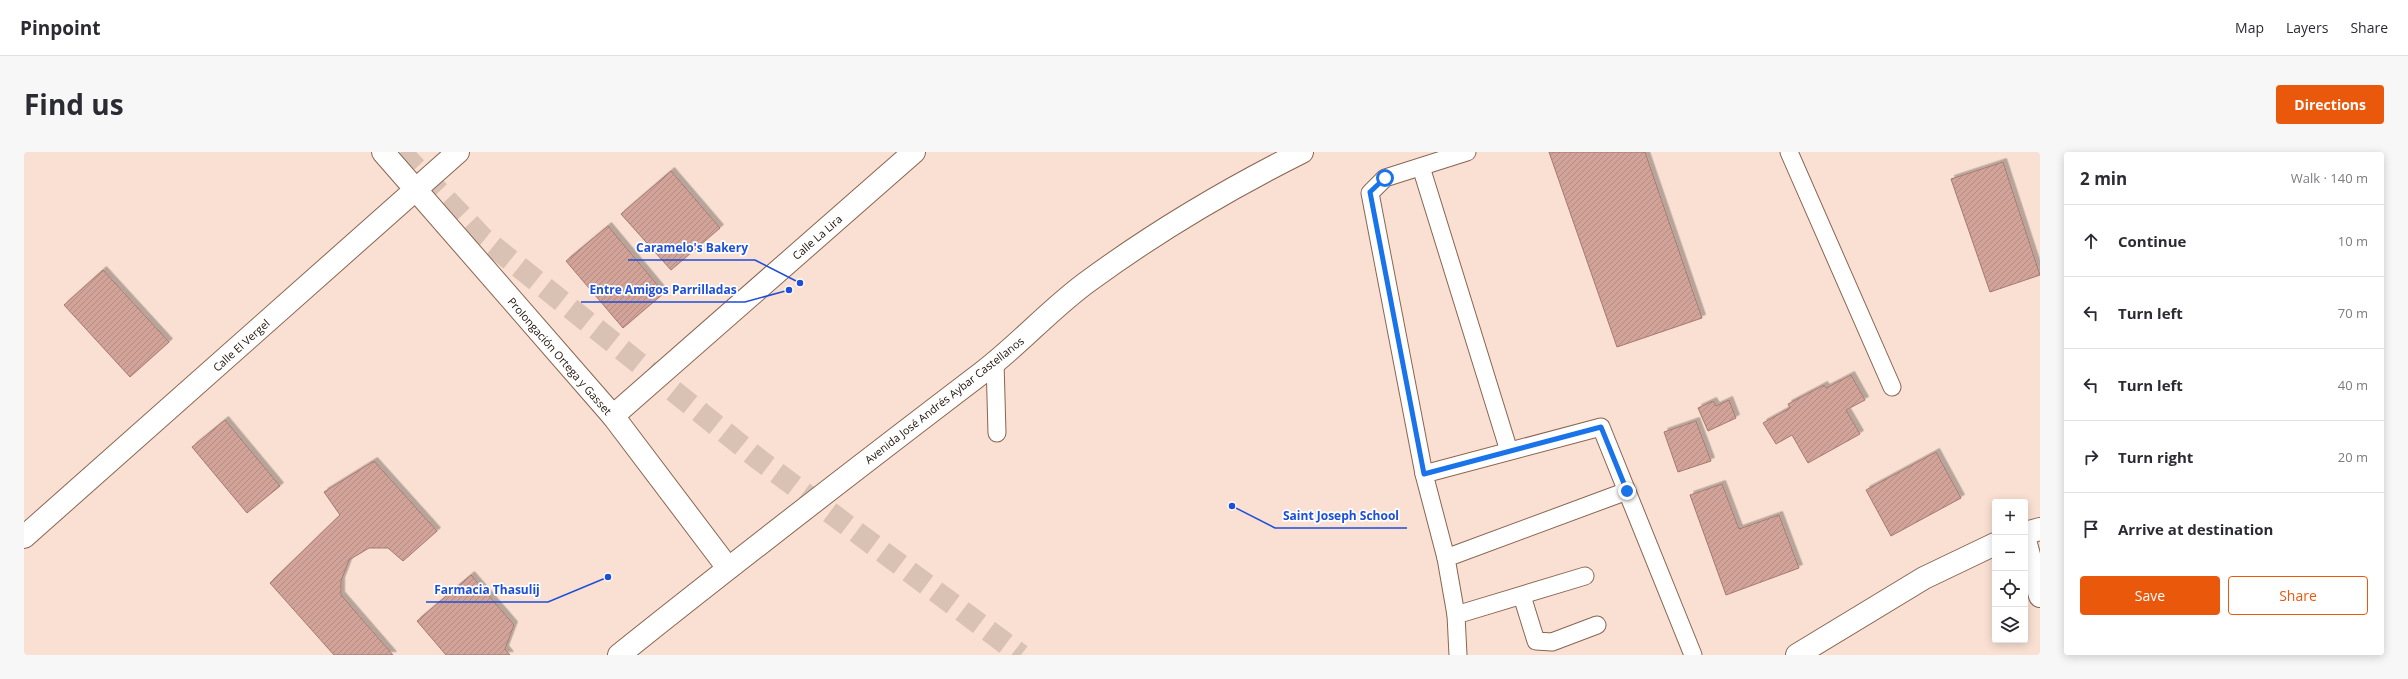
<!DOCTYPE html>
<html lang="en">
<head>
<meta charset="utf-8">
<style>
	body { margin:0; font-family:"Open Sans",sans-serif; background:#f7f7f7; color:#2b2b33 }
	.controls { position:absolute; right:12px; bottom:12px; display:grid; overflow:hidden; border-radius:4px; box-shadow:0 2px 10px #0003 }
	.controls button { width:36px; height:36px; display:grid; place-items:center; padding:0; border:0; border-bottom:1px solid #e1e1e2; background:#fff; color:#2b2b33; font:20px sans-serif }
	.stop { position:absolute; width:12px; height:12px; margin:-9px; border:3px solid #1a73e8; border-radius:50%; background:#fff }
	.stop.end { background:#1a73e8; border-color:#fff; box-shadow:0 1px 4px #0008 }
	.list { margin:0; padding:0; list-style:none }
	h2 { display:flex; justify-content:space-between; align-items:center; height:52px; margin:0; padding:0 16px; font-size:17px }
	h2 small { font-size:13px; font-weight:400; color:#7c7c81 }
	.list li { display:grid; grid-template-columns:26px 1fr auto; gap:12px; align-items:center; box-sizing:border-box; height:72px; padding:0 16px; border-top:1px solid #e1e1e2 }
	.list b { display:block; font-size:15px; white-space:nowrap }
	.list em { font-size:13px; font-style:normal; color:#7c7c81 }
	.actions { display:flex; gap:8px; padding:12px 16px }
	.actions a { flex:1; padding:9px 0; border:1px solid #ea580c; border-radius:4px; text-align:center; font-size:14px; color:#ea580c }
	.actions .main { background:#ea580c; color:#fff }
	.icon { flex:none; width:22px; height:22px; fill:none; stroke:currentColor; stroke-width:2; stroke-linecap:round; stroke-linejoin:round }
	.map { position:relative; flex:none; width:2016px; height:503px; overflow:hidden; border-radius:4px }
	header { display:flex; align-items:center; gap:24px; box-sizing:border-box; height:56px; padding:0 20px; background:#fff; border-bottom:1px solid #e1e1e2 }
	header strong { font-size:19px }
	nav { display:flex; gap:22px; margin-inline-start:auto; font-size:14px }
	.intro { display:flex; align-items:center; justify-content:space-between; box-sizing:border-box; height:96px; padding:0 24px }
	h1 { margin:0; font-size:28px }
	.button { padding:10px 18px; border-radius:4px; background:#ea580c; color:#fff; font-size:14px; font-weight:700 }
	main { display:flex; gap:24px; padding:0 24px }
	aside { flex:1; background:#fff; border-radius:4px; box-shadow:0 2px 10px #0003 }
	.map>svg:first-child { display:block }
</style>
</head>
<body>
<header>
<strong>Pinpoint</strong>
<nav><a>Map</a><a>Layers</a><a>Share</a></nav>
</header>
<div class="intro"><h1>Find us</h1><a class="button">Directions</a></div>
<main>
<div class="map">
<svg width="2016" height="503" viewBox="0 0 2016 503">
	<defs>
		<pattern id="building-hatch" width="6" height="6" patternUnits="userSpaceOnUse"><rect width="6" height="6" fill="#d1a399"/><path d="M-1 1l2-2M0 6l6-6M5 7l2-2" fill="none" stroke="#b38b82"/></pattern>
		<filter id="shadow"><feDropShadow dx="3.5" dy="-3.5" stdDeviation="0" flood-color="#0004"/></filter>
	</defs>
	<rect width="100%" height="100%" fill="#f9e0d2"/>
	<!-- building -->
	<g fill="url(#building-hatch)" stroke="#a57970" filter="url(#shadow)">
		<polygon points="1525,0 1621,0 1678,166 1593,195"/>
		<polygon points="1979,10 2016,123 1966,140 1927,27"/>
		<polygon points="647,19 696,76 647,118 597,62"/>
		<polygon points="584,74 640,141 599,176 542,109"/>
		<polygon points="79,118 145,190 106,225 40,153"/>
		<polygon points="1827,223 1841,248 1822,258 1836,282 1784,311 1768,283 1752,292 1739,271 1766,256 1764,252 1800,233 1802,236"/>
		<polygon points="1705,248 1712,266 1684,279 1674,256 1689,249 1692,254"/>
		<polygon points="201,268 256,334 223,361 168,295"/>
		<polygon points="1672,269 1687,309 1654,320 1640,280"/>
		<polygon points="1912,300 1937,346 1867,384 1842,338"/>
		<polygon points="350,309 413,379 379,409 364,396 345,396 325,408 317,429 317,443 369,503 310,503 246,431 316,363 300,340"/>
		<polygon points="1698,332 1715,377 1755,363 1775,416 1702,443 1666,343"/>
		<polygon points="447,423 490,473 481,497 486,503 422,503 393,469"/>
	</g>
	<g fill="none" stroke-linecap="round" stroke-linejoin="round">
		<!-- secondary-tunnel -->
		<polyline stroke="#d9c1b4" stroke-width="22" stroke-dasharray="22 11" stroke-linecap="butt" points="377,0 459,86 733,306 997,503"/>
		<defs>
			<g id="lane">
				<polyline points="1765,0 1868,235"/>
				<polyline points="1397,15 1485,299"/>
				<polyline points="971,210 973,281"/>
				<polyline points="1400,322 1346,41 1361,26 1443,0"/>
				<polyline points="1422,406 1400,322 1577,275 1669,503"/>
				<polyline points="1498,444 1512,489 1528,490 1573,473"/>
				<polyline points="1432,463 1422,406 1603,339"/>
				<polyline points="1434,503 1432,463 1561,424"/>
			</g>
			<g id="street">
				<polyline points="359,0 589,264 704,416"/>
				<polyline points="589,264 890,0"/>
				<polyline points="0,385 434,0"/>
				<polyline points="2001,388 2016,444"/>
				<path d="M595 503C715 407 837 313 959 220 997 191 1028 155 1066 128 1133 79 1204 37 1278 0"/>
			</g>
			<g id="secondary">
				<polyline points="2001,381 2016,377"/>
				<polyline points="1773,503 1900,426 1971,392"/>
			</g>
		</defs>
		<!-- lane casing -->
		<use href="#lane" stroke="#896550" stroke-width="19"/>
		<!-- street casing -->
		<use href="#street" stroke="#896550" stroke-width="24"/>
		<!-- secondary casing -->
		<use href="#secondary" stroke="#896550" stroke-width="24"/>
		<!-- lane -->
		<use href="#lane" stroke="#fff" stroke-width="17"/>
		<!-- street -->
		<use href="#street" stroke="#fff" stroke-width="22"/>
		<!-- secondary -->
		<use href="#secondary" stroke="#fff" stroke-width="22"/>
	</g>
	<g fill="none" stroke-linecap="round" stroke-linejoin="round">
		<!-- route -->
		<polyline stroke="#1a73e8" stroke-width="5" points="1361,26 1346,40 1400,322 1577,275 1603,339"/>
	</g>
	<g text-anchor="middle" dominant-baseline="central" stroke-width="3.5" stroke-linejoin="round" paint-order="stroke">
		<!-- street labels -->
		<g font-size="11" fill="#21130a" stroke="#fff">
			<text transform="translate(793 85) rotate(-41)">Calle La Lira</text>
			<text transform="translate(217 193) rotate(-42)">Calle El Vergel</text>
			<text transform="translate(536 204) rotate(49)">Prolongación Ortega y Gasset</text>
			<text transform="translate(920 248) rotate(-38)">Avenida José Andrés Aybar Castellanos</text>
		</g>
	</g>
	<!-- callouts -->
	<path fill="none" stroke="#1d4ed8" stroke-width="1.5" d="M776 131L731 108H604M765 138L721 150H557M1208 354L1251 376H1383M584 425L524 450H402"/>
	<g fill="#1d4ed8" stroke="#fff" stroke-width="1.5">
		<circle cx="776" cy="131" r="4"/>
		<circle cx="765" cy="138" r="4"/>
		<circle cx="1208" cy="354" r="4"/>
		<circle cx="584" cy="425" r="4"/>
	</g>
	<g font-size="12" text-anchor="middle" font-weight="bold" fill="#1d4ed8" stroke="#fff" stroke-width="3.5" stroke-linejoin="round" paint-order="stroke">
		<text x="668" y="100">Caramelo's Bakery</text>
		<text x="639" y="142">Entre Amigos Parrilladas</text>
		<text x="1317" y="368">Saint Joseph School</text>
		<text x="463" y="442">Farmacia Thasulij</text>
	</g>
</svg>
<div class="controls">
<button>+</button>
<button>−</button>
<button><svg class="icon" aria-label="locate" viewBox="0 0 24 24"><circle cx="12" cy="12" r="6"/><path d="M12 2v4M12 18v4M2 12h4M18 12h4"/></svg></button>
<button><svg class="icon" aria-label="layers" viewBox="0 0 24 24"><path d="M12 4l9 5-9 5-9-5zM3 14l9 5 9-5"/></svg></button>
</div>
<div class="stop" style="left:1361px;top:26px"></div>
<div class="stop end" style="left:1603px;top:339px"></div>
</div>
<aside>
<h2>2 min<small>Walk · 140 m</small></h2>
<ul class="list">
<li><svg class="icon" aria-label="ahead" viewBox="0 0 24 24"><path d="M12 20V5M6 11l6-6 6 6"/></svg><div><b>Continue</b></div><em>10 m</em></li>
<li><svg class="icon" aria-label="left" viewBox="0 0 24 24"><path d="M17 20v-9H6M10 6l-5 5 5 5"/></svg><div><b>Turn left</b></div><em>70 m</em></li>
<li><svg class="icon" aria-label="left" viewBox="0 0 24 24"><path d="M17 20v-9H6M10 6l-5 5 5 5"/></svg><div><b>Turn left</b></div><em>40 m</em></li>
<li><svg class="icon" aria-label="right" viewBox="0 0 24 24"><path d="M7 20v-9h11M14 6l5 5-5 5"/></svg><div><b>Turn right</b></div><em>20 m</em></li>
<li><svg class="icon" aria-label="arrive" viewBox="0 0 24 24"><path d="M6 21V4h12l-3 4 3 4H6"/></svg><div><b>Arrive at destination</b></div></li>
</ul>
<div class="actions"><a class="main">Save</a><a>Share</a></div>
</aside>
</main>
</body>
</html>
